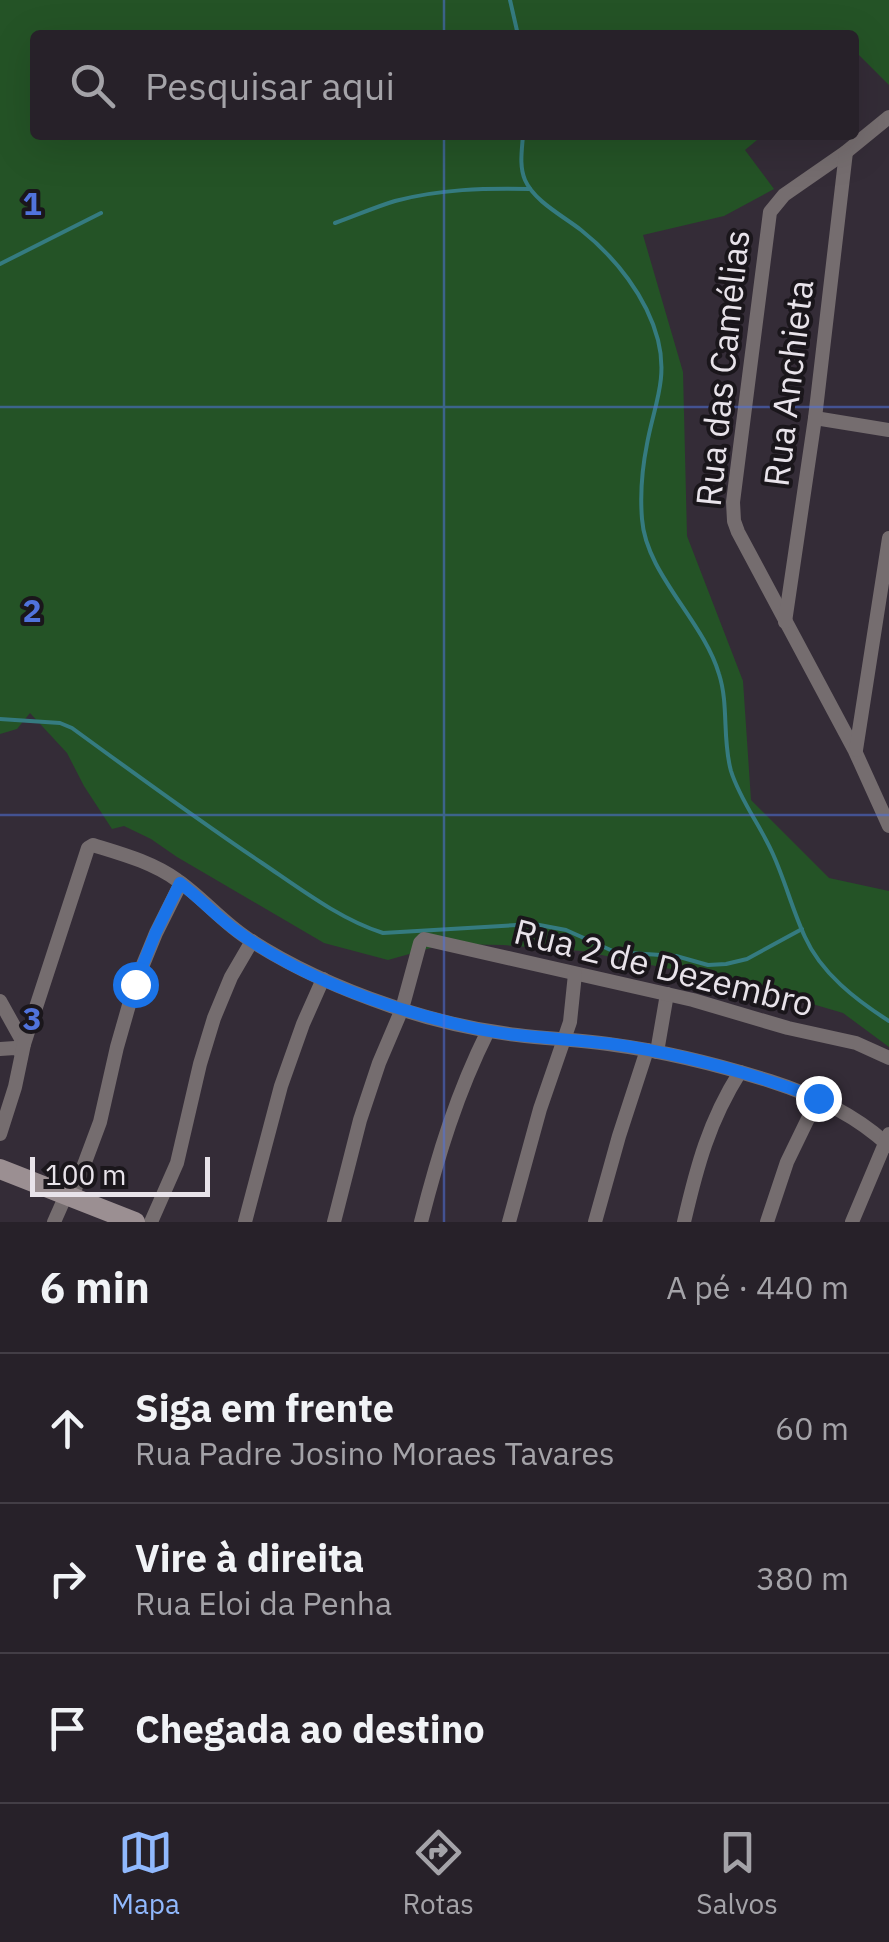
<!DOCTYPE html>
<html lang="pt">
<head>
<meta charset="utf-8">
<style>
	body { margin:0; font-family:"IBM Plex Sans",sans-serif; background:#2f2931; color:#f1f3f6 }
	.scale { position:absolute; left:30px; bottom:25px; width:180px; box-sizing:border-box; padding-left:10px; border:5px solid #e8e3ea; border-top:0; font-size:28px; line-height:35px; white-space:nowrap; color:#e8e3ea; -webkit-text-stroke:8px #1a161b; paint-order:stroke }
	.stop { position:absolute; width:30px; height:30px; margin:-22px; border:8px solid #1a73e8; border-radius:50%; background:#fff }
	.stop.end { background:#1a73e8; border-color:#fff; box-shadow:0 2px 10px #0008 }
	.list { margin:0; padding:0; list-style:none }
	h2 { display:flex; justify-content:space-between; align-items:center; height:130px; margin:0; padding:0 40px; font-size:42px }
	h2 small { font-size:32px; font-weight:400; color:#a4a3a8 }
	.list li { display:grid; grid-template-columns:65px 1fr auto; gap:30px; align-items:center; box-sizing:border-box; height:150px; padding:0 40px; border-top:2px solid #433e46 }
	.list b { display:block; font-size:38px; white-space:nowrap }
	.list p { margin:0; font-size:32px; white-space:nowrap; color:#a4a3a8 }
	.list em { font-size:32px; font-style:normal; color:#a4a3a8 }
	.icon { flex:none; width:55px; height:55px; fill:none; stroke:currentColor; stroke-width:2; stroke-linecap:round; stroke-linejoin:round }
	.map { position:relative; flex:none; width:889px; height:1222px; overflow:hidden }
	.search { position:absolute; background:#272129; box-shadow:0 10px 40px #0002; left:30px; right:30px; top:30px; height:110px; display:flex; align-items:center; gap:25px; box-sizing:border-box; padding:0 35px; border-radius:10px; color:#a4a3a8; font-size:38px }
	.sheet { height:580px; background:#272129 }
	nav { display:flex; justify-content:space-around; align-items:center; box-sizing:border-box; height:140px; border-top:2px solid #433e46; background:#272129; font-size:28px; color:#a4a3a8 }
	nav a { display:grid; justify-items:center; gap:5px }
	nav .on { color:#90b8fd }
	.map>svg:first-child { display:block }
</style>
</head>
<body>
<div class="map">
<svg width="889" height="1222" viewBox="0 0 889 1222">
	<rect width="100%" height="100%" fill="#342c37"/>
	<!-- green -->
	<polygon fill="#245326" points="0,0 889,0 889,85 859,55 854,59 854,35 35,35 35,135 763,135 745,150 774,189 724,216 643,235 683,372 687,536 743,681 751,800 829,878 889,891 889,1047 843,1013 744,984 582,951 503,945 445,944 388,960 324,943 177,857 151,839 124,826 112,829 84,786 67,753 30,713 17,729 0,734"/>
	<g fill="none" stroke-linecap="round" stroke-linejoin="round">
		<!-- stream -->
		<g stroke="#357b80" stroke-width="4">
			<polyline points="510,0 518,35"/>
			<path d="M523 135C522 150 519 166 525 180 534 201 563 216 581 230 615 257 647 297 658 340 668 379 654 406 647 444 642 469 640 494 642 519 646 574 703 620 719 674 729 705 722 739 731 771 740 800 760 825 772 852 785 880 792 909 805 937 821 973 856 1000 889 1021"/>
			<path d="M335 223C355 216 375 207 395 201 440 189 485 188 530 189"/>
			<polyline points="0,264 101,213"/>
			<path d="M0 719 60 723 72 728C135 774 198 820 262 863 299 888 341 920 383 933L534 924 566 930 615 952 676 956 708 965 726 964 747 959 802 929"/>
		</g>
		<!-- street -->
		<g stroke="#756d6f" stroke-width="14">
			<polyline points="889,117 846,152 784,195 770,212 733,502 734,521 738,532 855,751 889,826"/>
			<polyline points="815,418 889,430"/>
			<polyline points="785,622 815,418 846,152"/>
			<polyline points="856,750 889,538"/>
			<polyline points="0,1001 24,1044"/>
			<polyline points="0,1049 15,1048 22,1052"/>
			<polyline points="657,1052 667,994"/>
			<path d="M0 1134 15 1087 24 1044 88 848 93 845C122 854 152 862 177 880 202 897 221 921 247 938 291 967 341 989 391 1006 432 1020 474 1030 517 1035 549 1039 582 1040 615 1045 668 1052 719 1065 770 1081 814 1095 855 1114 889 1146"/>
			<polyline points="72,1197 100,1122 117,1047 135,984 156,933 181,883"/>
			<polyline points="54,1222 66,1195"/>
			<polyline points="151,1222 177,1163 200,1064 214,1018 231,977 252,941"/>
			<polyline points="245,1222 281,1086 303,1024 323,979"/>
			<polyline points="334,1222 360,1120 379,1063 402,1009 420,943 424,939 693,1000 788,1028 856,1043 889,1058"/>
			<path d="M421 1222C438 1155 457 1093 488 1031"/>
			<polyline points="509,1222 540,1109 570,1022 575,974"/>
			<polyline points="595,1222 619,1136 647,1050"/>
			<path d="M684 1222C697 1166 709 1121 740 1072"/>
			<polyline points="767,1222 787,1162 818,1098"/>
			<polyline points="852,1222 889,1134"/>
		</g>
		<!-- secondary -->
		<polyline stroke="#9b8f92" stroke-width="20" points="0,1169 135,1222"/>
	</g>
	<g fill="none" stroke-linecap="round" stroke-linejoin="round">
		<!-- route -->
		<path stroke="#1a73e8" stroke-width="12" d="M135 984 156 932 180 883C200 898 218 918 238 932 305 980 389 1009 469 1027 516 1038 564 1038 612 1044 683 1054 751 1073 818 1098"/>
	</g>
	<!-- grid -->
	<path fill="none" stroke="#5073dc" stroke-width="2.5" stroke-opacity="0.55" d="M444 0V35M444 135V1222M0 407H889M0 815H889"/>
	<g text-anchor="middle" dominant-baseline="central" stroke-width="8" stroke-linejoin="round" paint-order="stroke">
		<!-- street labels -->
		<g font-size="35" fill="#e8e3ea" stroke="#1a161b">
			<text transform="translate(722 368) rotate(-84)">Rua das Camélias</text>
			<text transform="translate(788 383) rotate(-83)">Rua Anchieta</text>
			<text transform="translate(664 967) rotate(14)">Rua 2 de Dezembro</text>
		</g>
	</g>
	<g font-size="32" text-anchor="middle" font-weight="bold" fill="#5073dc" stroke="#1a161b" stroke-width="8" stroke-linejoin="round" paint-order="stroke">
		<text x="32" y="215">1</text>
		<text x="32" y="622">2</text>
		<text x="32" y="1030">3</text>
	</g>
</svg>
<div class="scale">100 m</div>
<div class="stop" style="left:135px;top:984px"></div>
<div class="stop end" style="left:818px;top:1098px"></div>
<div class="search"><svg class="icon" aria-label="search" viewBox="0 0 24 24"><circle cx="10" cy="10" r="6"/><path d="M15 15l6 6"/></svg>Pesquisar aqui</div>
</div>
<section class="sheet">
<h2>6 min<small>A pé · 440 m</small></h2>
<ul class="list">
<li><svg class="icon" aria-label="ahead" viewBox="0 0 24 24"><path d="M12 20V5M6 11l6-6 6 6"/></svg><div><b>Siga em frente</b><p>Rua Padre Josino Moraes Tavares</p></div><em>60 m</em></li>
<li><svg class="icon" aria-label="right" viewBox="0 0 24 24"><path d="M7 20v-9h11M14 6l5 5-5 5"/></svg><div><b>Vire à direita</b><p>Rua Eloi da Penha</p></div><em>380 m</em></li>
<li><svg class="icon" aria-label="arrive" viewBox="0 0 24 24"><path d="M6 21V4h12l-3 4 3 4H6"/></svg><div><b>Chegada ao destino</b></div></li>
</ul>
</section>
<nav>
<a class="on"><svg class="icon" aria-label="map" viewBox="0 0 24 24"><path d="M3 6l6-2 6 2 6-2v14l-6 2-6-2-6 2zM9 4v14M15 6v14"/></svg>Mapa</a>
<a><svg class="icon" aria-label="directions" viewBox="0 0 24 24"><path d="M12 3l9 9-9 9-9-9zM9 14v-3h6M13 9l2 2-2 2"/></svg>Rotas</a>
<a><svg class="icon" aria-label="saved" viewBox="0 0 24 24"><path d="M7 4h10v16l-5-4-5 4z"/></svg>Salvos</a>
</nav>
</body>
</html>
